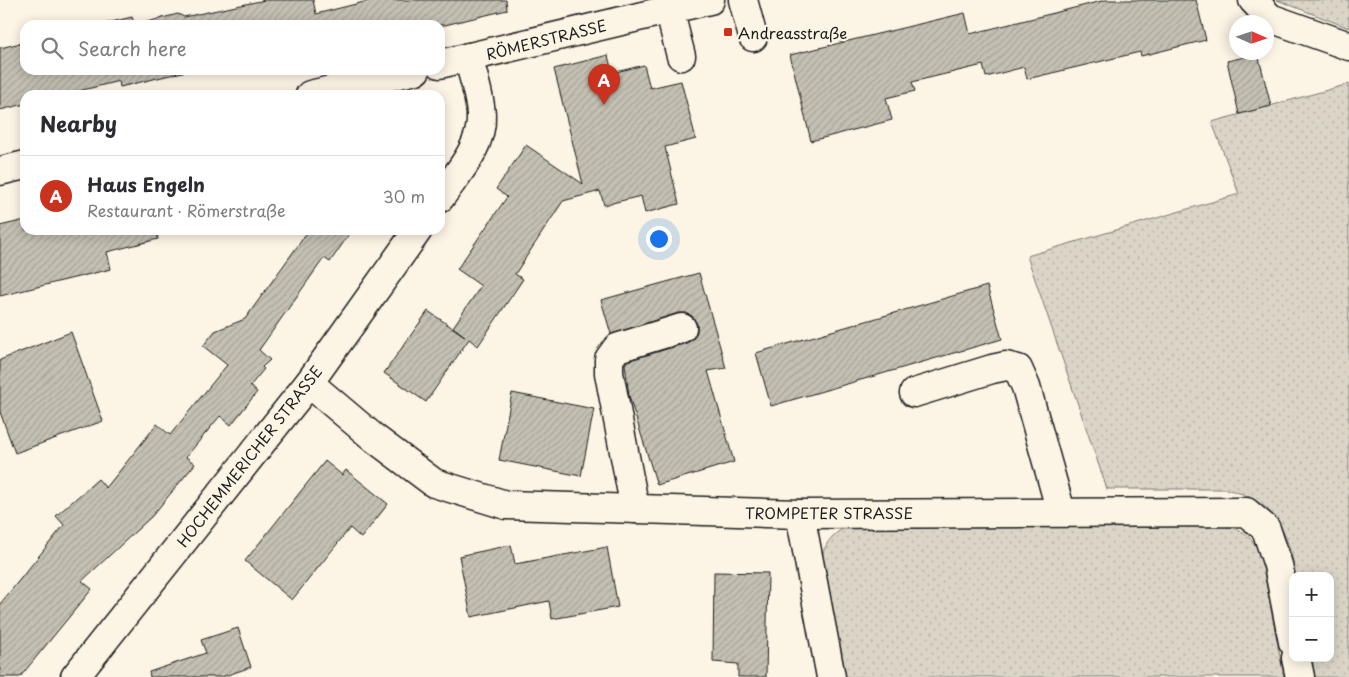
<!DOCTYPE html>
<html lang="en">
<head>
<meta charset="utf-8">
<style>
	body { margin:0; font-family:"Playpen Sans",sans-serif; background:#f7f7f7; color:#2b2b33 }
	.controls { position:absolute; right:15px; bottom:15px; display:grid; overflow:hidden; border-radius:10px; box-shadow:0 2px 12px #0003 }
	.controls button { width:45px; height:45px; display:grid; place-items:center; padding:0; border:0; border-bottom:1px solid #e1e1e2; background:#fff; color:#2b2b33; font:25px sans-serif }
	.compass { position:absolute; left:1229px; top:15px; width:45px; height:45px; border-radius:50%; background:#fff; box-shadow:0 2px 12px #0003; rotate:93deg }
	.you { position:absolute; left:658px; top:238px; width:18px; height:18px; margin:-12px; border:4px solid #fff; border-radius:50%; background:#1a73e8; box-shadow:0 0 0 8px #1a73e833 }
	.badge { display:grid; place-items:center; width:32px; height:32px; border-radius:50%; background:#c8321e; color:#fff; font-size:16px; font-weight:700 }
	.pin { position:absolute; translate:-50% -41px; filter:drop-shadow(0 1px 2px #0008) }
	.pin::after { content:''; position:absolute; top:26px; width:18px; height:15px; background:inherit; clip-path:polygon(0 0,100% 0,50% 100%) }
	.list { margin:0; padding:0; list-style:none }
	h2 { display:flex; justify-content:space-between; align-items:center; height:65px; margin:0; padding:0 20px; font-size:21px }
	h2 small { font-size:16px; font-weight:400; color:#7c7c81 }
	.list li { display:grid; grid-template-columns:32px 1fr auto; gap:15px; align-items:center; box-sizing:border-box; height:80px; padding:0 20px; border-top:1px solid #e1e1e2 }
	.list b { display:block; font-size:19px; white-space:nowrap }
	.list p { margin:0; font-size:16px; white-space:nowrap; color:#7c7c81 }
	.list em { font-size:16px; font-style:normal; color:#7c7c81 }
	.icon { flex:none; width:28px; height:28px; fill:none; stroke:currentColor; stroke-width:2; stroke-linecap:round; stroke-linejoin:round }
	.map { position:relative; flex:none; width:1349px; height:677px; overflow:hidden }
	.search { position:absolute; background:#fff; box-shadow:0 2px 12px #0003; left:20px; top:20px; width:425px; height:55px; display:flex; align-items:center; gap:12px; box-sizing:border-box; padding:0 18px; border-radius:15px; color:#7c7c81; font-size:19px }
	.panel { position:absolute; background:#fff; box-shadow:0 2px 12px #0003; left:20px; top:90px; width:425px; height:145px; border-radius:15px }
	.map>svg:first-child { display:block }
</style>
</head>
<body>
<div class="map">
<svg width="1349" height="677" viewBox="0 0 1349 677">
	<defs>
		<pattern id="grass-dots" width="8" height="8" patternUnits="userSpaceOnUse" patternTransform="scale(1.25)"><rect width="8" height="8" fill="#dbd5c8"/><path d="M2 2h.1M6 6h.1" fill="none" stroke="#bbb6ab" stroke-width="1.8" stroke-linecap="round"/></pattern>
		<pattern id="building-hatch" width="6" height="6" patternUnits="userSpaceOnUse" patternTransform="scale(1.25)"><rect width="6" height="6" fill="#c4c0b3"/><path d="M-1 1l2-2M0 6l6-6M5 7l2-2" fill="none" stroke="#a8a499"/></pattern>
	</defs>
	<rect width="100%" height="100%" fill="#fcf5e5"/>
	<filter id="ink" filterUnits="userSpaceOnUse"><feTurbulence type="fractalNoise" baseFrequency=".02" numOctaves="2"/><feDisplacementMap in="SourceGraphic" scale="10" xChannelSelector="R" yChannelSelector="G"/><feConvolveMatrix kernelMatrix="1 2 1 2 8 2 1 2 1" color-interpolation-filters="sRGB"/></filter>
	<g filter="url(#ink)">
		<!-- grass -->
		<g fill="url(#grass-dots)" stroke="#7c7872">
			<polygon points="1277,0 1349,0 1349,28"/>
			<path d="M1349 84V677H1315L1312 658H1330V576H1296C1287 529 1275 500 1225 489H1107L1027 256 1239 194 1212 122Z"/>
			<path d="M851 524 1219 525C1242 529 1247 532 1260 552L1284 677H844L821 563C824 542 832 534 851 524Z"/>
		</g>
		<!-- building -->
		<g fill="url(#building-hatch)" stroke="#1c1c1c">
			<polygon points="265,0 313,0 316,14 372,0 506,0 507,10 445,25 99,25 132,17 135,25 178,14 184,17"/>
			<polygon points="1106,0 1196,0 1206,40 1141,56 1140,52 1027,79 1024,67 986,77 983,65 912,82 915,91 886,98 892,120 811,141 790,55 965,13 970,34"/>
			<polygon points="25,42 25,70 191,70 120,87 119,81 63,95 25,95 25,104 0,110 0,48"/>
			<polygon points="1258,54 1271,106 1239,114 1227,61"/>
			<polygon points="608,55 612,73 644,65 650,88 681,81 696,139 665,147 679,204 645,213 641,196 604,205 600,191 563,201 515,274 523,279 478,346 469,339 426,402 384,373 428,311 466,337 453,327 481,286 457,269 507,197 496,189 526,145 583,184 554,69"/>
			<polygon points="25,220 25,230 157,230 158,239 107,252 111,269 0,296 0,226"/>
			<polygon points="309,230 352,230 330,262 324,258 259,350 270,360 262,367 264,369 250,386 257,392 231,425 220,416 186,457 195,464 152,516 82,581 92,589 20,677 0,677 0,604 64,525 56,516 98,479 106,488 157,424 170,435 227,365 203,346 215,331 245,319"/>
			<polygon points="699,273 726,368 708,371 734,462 657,485 629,396 625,364 627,361 687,343 693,339 697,332 697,324 692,316 686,313 678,313 611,334 601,300"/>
			<polygon points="987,286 1002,339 771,406 756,353"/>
			<polygon points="71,332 103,421 15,453 0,412 0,360"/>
			<polygon points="512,393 594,409 581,476 499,460"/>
			<polygon points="325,461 342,475 346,470 388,504 361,538 350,528 292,600 245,561"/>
			<polygon points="511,545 515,564 607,547 618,607 552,619 549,601 471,617 459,556"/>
			<polygon points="714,572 768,573 766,677 738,677 738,664 713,662"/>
			<polygon points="238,628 251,667 222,677 150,677 149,672 206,653 201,640"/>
		</g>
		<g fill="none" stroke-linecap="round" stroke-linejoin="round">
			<defs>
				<g id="minor">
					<polyline points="743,0 753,37"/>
					<polyline points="1253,0 1270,18 1349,46"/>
					<polyline points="669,9 681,56"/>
					<polyline points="440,64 710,0"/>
					<polyline points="310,95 416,70"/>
					<polyline points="0,171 25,165"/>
					<path d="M440 198C457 174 483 146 481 115 480 96 473 76 468 57"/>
					<polyline points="309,383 374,438 434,483 506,505 800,514 1246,512 1266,529 1278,565 1293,642"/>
					<polyline points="914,393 992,369 1006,366 1018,369 1026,387 1061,512"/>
					<polyline points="635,509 609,373 609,359 617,348 682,328"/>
					<polyline points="800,514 831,677"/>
					<polyline points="1296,658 1300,677"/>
					<polyline points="75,677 309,383 418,230"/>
				</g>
			</defs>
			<!-- minor casing -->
			<use href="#minor" stroke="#1c1c1c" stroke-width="31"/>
			<!-- minor -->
			<use href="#minor" stroke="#fcf5e5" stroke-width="28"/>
		</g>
	</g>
	<!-- markers -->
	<rect fill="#c8321e" stroke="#fcf5e5" stroke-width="2" x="723" y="27" width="10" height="10" rx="2.5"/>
	<g text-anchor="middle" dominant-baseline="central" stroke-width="4.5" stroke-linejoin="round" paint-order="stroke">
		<!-- poi labels -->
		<g font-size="15" fill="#1c1c1c" stroke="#fcf5e5" text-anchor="start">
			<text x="738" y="32">Andreasstraße</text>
		</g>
		<!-- street labels -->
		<g font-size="15" fill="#1c1c1c" stroke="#fcf5e5">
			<text transform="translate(546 39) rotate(-14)">RÖMERSTRASSE</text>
			<text transform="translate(249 456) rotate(-52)">HOCHEMMERICHER STRASSE</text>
			<text x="829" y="512">TROMPETER STRASSE</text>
		</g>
	</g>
</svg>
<div class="controls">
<button>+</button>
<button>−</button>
</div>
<svg class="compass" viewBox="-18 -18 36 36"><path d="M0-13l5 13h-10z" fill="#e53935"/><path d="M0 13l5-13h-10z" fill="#7c7c81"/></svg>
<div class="you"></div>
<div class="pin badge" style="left:604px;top:105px">A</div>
<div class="search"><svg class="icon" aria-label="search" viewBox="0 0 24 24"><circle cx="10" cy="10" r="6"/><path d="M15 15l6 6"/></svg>Search here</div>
<section class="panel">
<h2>Nearby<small></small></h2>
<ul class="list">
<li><span class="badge">A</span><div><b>Haus Engeln</b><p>Restaurant · Römerstraße</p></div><em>30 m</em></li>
</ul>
</section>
</div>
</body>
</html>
